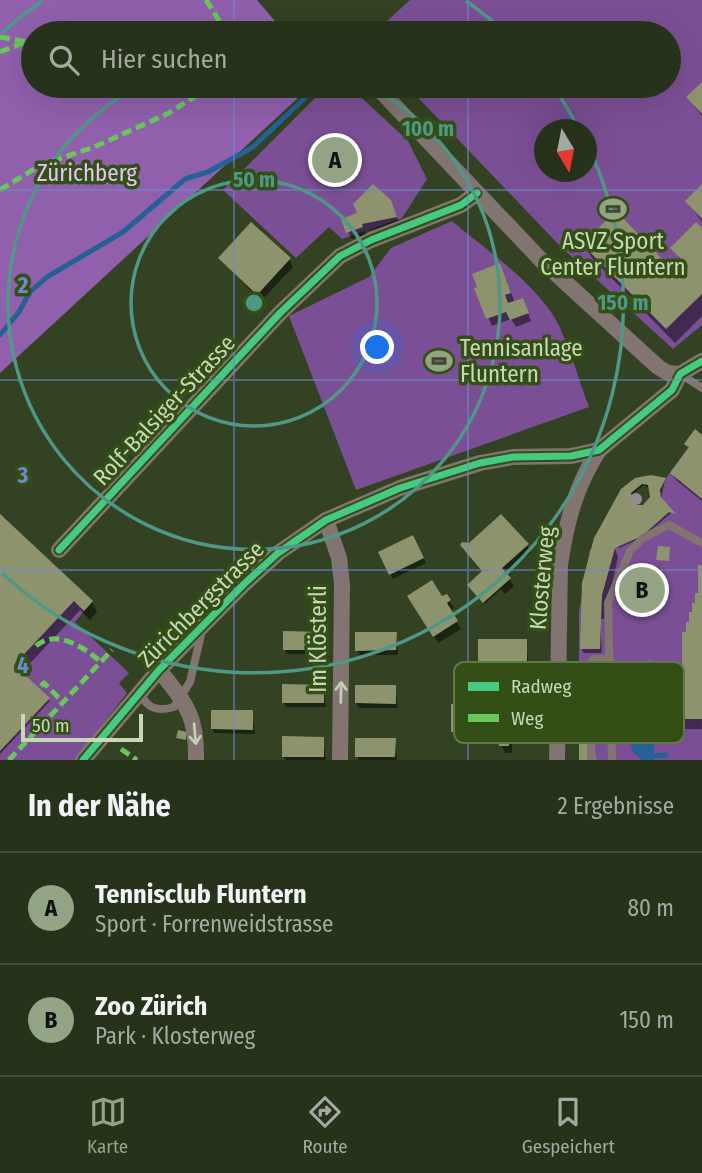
<!DOCTYPE html>
<html lang="de">
<head>
<meta charset="utf-8">
<style>
	body { margin:0; font-family:"Fira Sans Condensed",sans-serif; background:#323e27; color:#f1f3f6 }
	.compass { position:absolute; left:534px; top:119px; width:63px; height:63px; border-radius:50%; background:#26321a; box-shadow:0 7px 28px #0002; rotate:170deg }
	.scale { position:absolute; left:21px; bottom:18px; width:122px; box-sizing:border-box; padding-left:7px; border:4px solid #c7d8b9; border-top:0; font-size:19px; line-height:24px; white-space:nowrap; color:#c7d8b9; -webkit-text-stroke:5px #344f15; paint-order:stroke }
	.you { position:absolute; left:378px; top:348px; width:24px; height:24px; margin:-18px; border:5px solid #fff; border-radius:50%; background:#1a73e8; box-shadow:0 0 0 10px #1a73e833 }
	.badge { display:grid; place-items:center; width:46px; height:46px; border-radius:50%; background:#93a484; color:#111; font-size:23px; font-weight:700 }
	.pin { position:absolute; translate:-50% -50%; border:4px solid #fff; box-shadow:0 2px 7px #0006 }
	.list { margin:0; padding:0; list-style:none }
	h2 { display:flex; justify-content:space-between; align-items:center; height:91px; margin:0; padding:0 28px; font-size:30px }
	h2 small { font-size:23px; font-weight:400; color:#a4aaa2 }
	.list li { display:grid; grid-template-columns:46px 1fr auto; gap:21px; align-items:center; box-sizing:border-box; height:112px; padding:0 28px; border-top:2px solid #424d39 }
	.list b { display:block; font-size:26px; white-space:nowrap }
	.list p { margin:0; font-size:23px; white-space:nowrap; color:#a4aaa2 }
	.list em { font-size:23px; font-style:normal; color:#a4aaa2 }
	.icon { flex:none; width:38px; height:38px; fill:none; stroke:currentColor; stroke-width:2; stroke-linecap:round; stroke-linejoin:round }
	.map { position:relative; flex:none; width:702px; height:760px; overflow:hidden }
	.search { position:absolute; background:#26321a; box-shadow:0 7px 28px #0002; left:21px; right:21px; top:21px; height:77px; display:flex; align-items:center; gap:18px; box-sizing:border-box; padding:0 24px; border-radius:38px; color:#a4aaa2; font-size:26px }
	.sheet { height:315px; background:#26321a }
	nav { display:flex; justify-content:space-around; align-items:center; box-sizing:border-box; height:98px; border-top:2px solid #424d39; background:#26321a; font-size:19px; color:#a4aaa2 }
	nav a { display:grid; justify-items:center; gap:4px }
	nav .on { color:#93a484 }
	.map>svg:first-child { display:block }
</style>
</head>
<body>
<div class="map">
<svg width="702" height="760" viewBox="0 0 702 760">
	<rect width="100%" height="100%" fill="#334222"/>
	<!-- green -->
	<g fill="#7b4f95" fill-rule="evenodd">
		<path d="M410 0H702V325L673 349 560 246 407 86H669V33H374ZM544 130H586V172H544Z"/>
		<polygon points="327,86 349,86 408,141 427,179 402,218 342,239 329,227 296,258 223,190"/>
		<path d="M452 221C486 250 524 274 551 312 566 333 579 381 589 407L356 490 289 316 369 277 391 248Z"/>
		<polygon points="695,429 702,435 702,760 579,760 579,612 590,549 604,549 656,503 666,478 688,448 684,444"/>
		<polygon points="0,514 93,601 75,622 129,673 119,683 127,693 75,760 0,760"/>
	</g>
	<!-- forest -->
	<polygon fill="#9060ad" points="0,0 257,0 285,33 33,33 33,86 311,86 0,373"/>
	<!-- water -->
	<polygon fill="#256196" points="641,732 655,739 653,760 642,760 632,751 631,744"/>
	<!-- shadow -->
	<g fill="#0007" fill-rule="evenodd">
		<polygon points="702,84 702,116 688,98"/>
		<polygon points="702,187 702,222 687,201"/>
		<polygon points="390,201 400,224 365,231 366,235 352,239 348,232 359,214"/>
		<polygon points="702,231 702,316 675,343 592,258 584,244 668,267 676,280 687,269 672,248"/>
		<polygon points="220,259 289,259 293,267 261,301"/>
		<polygon points="503,272 515,303 526,307 531,321 516,327 511,319 492,326 476,289"/>
		<polygon points="702,437 702,501 676,480 672,473 689,449 686,444"/>
		<path d="M643 477 665 479 661 500 671 513 643 537 619 548 611 538 618 557 604 619H600L602 653H584L581 648 609 511ZM644 485 652 490 648 503 638 507 632 505 631 495Z"/>
		<polygon points="0,517 92,602 97,612 90,620 80,610 21,673 50,701 0,754"/>
		<polygon points="413,537 426,563 393,579 380,553"/>
		<polygon points="470,545 527,545 531,552 506,575 514,586 505,594 501,589 485,604 469,585 483,572"/>
		<polygon points="700,567 702,729 625,729 620,719 650,662 656,672 684,672 687,633 694,604 697,604"/>
		<polygon points="446,596 454,608 450,611 461,629 438,643 409,597 442,599"/>
		<polygon points="323,633 326,654 287,654 285,649"/>
		<polygon points="396,634 398,655 360,655 357,650"/>
		<polygon points="526,641 529,668 483,668 480,663"/>
		<polygon points="323,686 326,707 286,707 284,702"/>
		<polygon points="395,687 398,708 359,708 356,703"/>
		<polygon points="453,705 511,710 537,707 541,714 543,739 512,739 512,753 505,753 494,729 493,740 485,740 483,736 456,736"/>
		<polygon points="252,712 255,734 215,733 212,729"/>
		<polygon points="323,738 326,760 286,760 283,756"/>
		<polygon points="395,740 397,760 359,760 357,756"/>
	</g>
	<g fill="none" stroke-linecap="round" stroke-linejoin="round">
		<!-- stream -->
		<g stroke="#256196" stroke-width="5">
			<polyline points="0,335 19,312 30,292 47,277 123,232 185,179 208,172 253,147 310,93"/>
			<polyline points="652,756 666,755"/>
		</g>
	</g>
	<!-- building -->
	<g fill="#8c936d" fill-rule="evenodd">
		<polygon points="702,82 702,114 686,97"/>
		<polygon points="373,184 391,200 397,217 362,224 363,227 346,233 341,219 357,213 353,204"/>
		<polygon points="702,184 702,219 685,201"/>
		<polygon points="616,211 669,266 667,268 676,278 688,266 670,248 696,222 702,228 702,294 666,329 582,244"/>
		<polygon points="251,222 291,258 257,295 218,258"/>
		<polygon points="500,263 511,293 505,295 508,303 523,298 529,313 510,320 506,312 486,319 474,288 477,287 472,274"/>
		<polygon points="695,429 702,435 702,499 670,473 689,447 684,444"/>
		<path d="M651 475 666 478 660 490 661 497 676 514 669 512 642 536 615 548 602 595 600 649H580L582 583 594 538 621 489 635 478ZM642 484 648 485 650 497 643 505H635L631 493Z"/>
		<polygon points="0,514 93,601 84,611 74,601 14,665 50,698 0,751"/>
		<polygon points="501,514 529,544 502,568 511,578 483,603 467,585 482,571 460,545 462,542 469,543"/>
		<polygon points="413,535 424,558 389,575 378,552"/>
		<polygon points="658,546 670,547 669,561 656,560"/>
		<polygon points="698,565 702,565 702,719 618,719 618,670 651,660 651,670 666,670 668,667 670,670 682,670 682,632 686,632 686,622 689,622 689,612 692,612 692,603 695,603 695,593 698,593"/>
		<polygon points="432,580 442,596 447,594 451,600 447,603 458,621 433,637 407,596"/>
		<polygon points="283,631 324,632 324,650 283,650"/>
		<polygon points="355,632 397,632 396,650 355,651"/>
		<rect x="478" y="639" width="49" height="25"/>
		<polygon points="282,684 324,685 324,703 282,703"/>
		<polygon points="355,685 396,685 396,704 355,703"/>
		<polygon points="451,704 477,704 477,708 510,704 510,708 525,708 525,705 538,705 540,732 509,732 509,746 499,746 498,731 481,736 481,732 451,732"/>
		<polygon points="579,706 590,709 596,760 579,760"/>
		<polygon points="211,710 253,710 253,730 211,729"/>
		<polygon points="178,730 187,732 186,740 176,738"/>
		<polygon points="282,736 324,737 324,757 282,757"/>
		<polygon points="355,738 396,738 395,757 355,757"/>
	</g>
	<g fill="none" stroke-linecap="round" stroke-linejoin="round">
		<!-- service -->
		<g stroke="#817471" stroke-width="8">
			<polyline points="680,374 702,388"/>
			<path d="M140 692C146 708 157 712 174 707L190 682 202 630"/>
			<polyline points="591,760 591,693 587,670 593,659 610,659"/>
			<polyline points="612,760 608,603 630,551 643,538 669,525 702,543"/>
		</g>
		<!-- minor -->
		<g stroke="#817471" stroke-width="16">
			<polyline points="376,86 542,261 658,367 668,373 680,374"/>
			<polyline points="326,520 339,558 342,584 340,760"/>
			<polyline points="59,550 280,313 340,256 371,240 461,205 477,193"/>
			<path d="M159 670C186 704 197 715 196 760"/>
			<polyline points="83,760 159,670 244,584 278,553 326,520 400,488 480,463 513,457 571,456 599,450 672,390 680,374 702,361"/>
			<path d="M557 760 560 565C566 523 576 485 599 450"/>
		</g>
		<!-- quiet -->
		<g stroke="#6ac65a" stroke-width="5" stroke-dasharray="10 5" stroke-linecap="butt">
			<polyline points="206,0 227,33"/>
			<polyline points="0,37 33,43"/>
			<polyline points="0,52 23,43"/>
			<polyline points="0,190 41,165 94,147 167,114 212,86"/>
			<path d="M36 646C56 628 85 648 101 662"/>
			<polyline points="41,686 44,683 63,702"/>
			<polyline points="121,749 137,760"/>
			<polyline points="9,760 112,650"/>
		</g>
		<defs>
			<g id="cycleway">
				<polyline points="59,550 280,313 340,256 371,240 461,205 477,193"/>
				<polyline points="83,760 159,670 244,584 278,553 326,520 400,488 480,463 513,457 571,456 599,450 672,390 680,374 702,361"/>
			</g>
		</defs>
		<!-- cycleway casing -->
		<use href="#cycleway" stroke="#344f15" stroke-width="11"/>
		<!-- cycleway -->
		<use href="#cycleway" stroke="#46c982" stroke-width="7"/>
	</g>
	<!-- trees -->
	<circle fill="#938a96" cx="636" cy="499" r="6"/>
	<!-- one-way arrows -->
	<defs><path id="oneway-shaft" d="M-6 0H5M1.5-3L5.5 0L1.5 3" fill="none" stroke-width="1.6" stroke-linecap="round" stroke-linejoin="round" transform="scale(1.75)"/></defs>
	<g stroke="#c0ceb2">
		<use href="#oneway-shaft" transform="translate(341 692) rotate(-89)"/>
		<use href="#oneway-shaft" transform="translate(195 734) rotate(85)"/>
	</g>
	<!-- grid -->
	<path fill="none" stroke="#6a8cca" stroke-width="2" stroke-opacity="0.55" d="M234 0V33M468 0V33M234 86V760M468 86V760M0 190H702M0 380H702M0 570H702"/>
	<!-- distance rings -->
	<g fill="none" stroke="#4f9888" stroke-width="3.5">
		<circle cx="254" cy="303" r="123"/>
		<path d="M369 86A246 246 0 1 1 139 86"/>
		<path d="M2 33A369 369 0 0 1 42 1M466 1A369 369 0 0 1 506 33M553 86A369 369 0 0 1 578 127M587 144A369 369 0 0 1 2 573"/>
	</g>
	<!-- icons -->
	<defs>
		<symbol id="stadium-bare" viewBox="-9 -9 18 18"><path d="M0-5a6.5 5 0 1 0 0 10a6.5 5 0 1 0 0-10ZM-3.5-1.8h7v3.6h-7Z" fill="#93a484" stroke="#344f15" stroke-width="2.5" paint-order="stroke"/></symbol>
	</defs>
	<g fill-rule="evenodd">
		<use href="#stadium-bare" x="594" y="190" width="38" height="38"/>
		<use href="#stadium-bare" x="420" y="342" width="38" height="38"/>
	</g>
	<g text-anchor="middle" dominant-baseline="central" stroke-width="7" stroke-linejoin="round" paint-order="stroke">
		<!-- park labels -->
		<g font-size="23" fill="#e1c5f5" stroke="#344f15">
			<text x="87" y="173">Zürichberg</text>
		</g>
		<!-- poi labels -->
		<g font-size="23" fill="#c7d8b9" stroke="#344f15">
			<text x="613" y="241">ASVZ Sport<tspan x="613" dy="26">Center Fluntern</tspan></text>
			<text x="460" y="348" text-anchor="start">Tennisanlage<tspan x="460" dy="26">Fluntern</tspan></text>
		</g>
		<!-- street labels -->
		<g font-size="23" fill="#c7d8b9" stroke="#344f15">
			<text transform="translate(164 410) rotate(-47)">Rolf-Balsiger-Strasse</text>
			<text transform="translate(542 578) rotate(-85)">Klosterweg</text>
			<text transform="translate(201 604) rotate(-45)">Zürichbergstrasse</text>
			<text transform="translate(318 639) rotate(-90)">Im Klösterli</text>
		</g>
	</g>
	<!-- legend -->
	<rect x="454" y="662" width="230" height="81" rx="10" fill="#344f15" stroke="#607846" stroke-width="2"/>
	<rect x="468" y="682" width="31" height="9" fill="#46c982"/>
	<rect x="468" y="714" width="31" height="8" fill="#6ac65a"/>
	<g font-size="19" fill="#c7d8b9">
		<text x="511" y="693">Radweg</text>
		<text x="511" y="725">Weg</text>
	</g>
	<g font-size="23" text-anchor="middle" font-weight="bold" fill="#6a8cca" stroke="#344f15" stroke-width="7" stroke-linejoin="round" paint-order="stroke">
		<text x="23" y="293">2</text>
		<text x="23" y="483">3</text>
		<text x="23" y="673">4</text>
	</g>
	<circle cx="254" cy="303" r="10" fill="#4f9888" stroke="#344f15" stroke-width="3.5"/>
	<g font-size="21" text-anchor="middle" font-weight="bold" fill="#4f9888" stroke="#344f15" stroke-width="7" stroke-linejoin="round" paint-order="stroke">
		<text x="428" y="136">100 m</text>
		<text x="254" y="187">50 m</text>
		<text x="623" y="310">150 m</text>
	</g>
</svg>
<svg class="compass" viewBox="-18 -18 36 36"><path d="M0-13l5 13h-10z" fill="#e53935"/><path d="M0 13l5-13h-10z" fill="#a4aaa2"/></svg>
<div class="scale">50 m</div>
<div class="you"></div>
<div class="pin badge" style="left:335px;top:160px">A</div>
<div class="pin badge" style="left:642px;top:590px">B</div>
<div class="search"><svg class="icon" aria-label="search" viewBox="0 0 24 24"><circle cx="10" cy="10" r="6"/><path d="M15 15l6 6"/></svg>Hier suchen</div>
</div>
<section class="sheet">
<h2>In der Nähe<small>2 Ergebnisse</small></h2>
<ul class="list">
<li><span class="badge">A</span><div><b>Tennisclub Fluntern</b><p>Sport · Forrenweidstrasse</p></div><em>80 m</em></li>
<li><span class="badge">B</span><div><b>Zoo Zürich</b><p>Park · Klosterweg</p></div><em>150 m</em></li>
</ul>
</section>
<nav>
<a class="on"><svg class="icon" aria-label="map" viewBox="0 0 24 24"><path d="M3 6l6-2 6 2 6-2v14l-6 2-6-2-6 2zM9 4v14M15 6v14"/></svg>Karte</a>
<a><svg class="icon" aria-label="directions" viewBox="0 0 24 24"><path d="M12 3l9 9-9 9-9-9zM9 14v-3h6M13 9l2 2-2 2"/></svg>Route</a>
<a><svg class="icon" aria-label="saved" viewBox="0 0 24 24"><path d="M7 4h10v16l-5-4-5 4z"/></svg>Gespeichert</a>
</nav>
</body>
</html>
